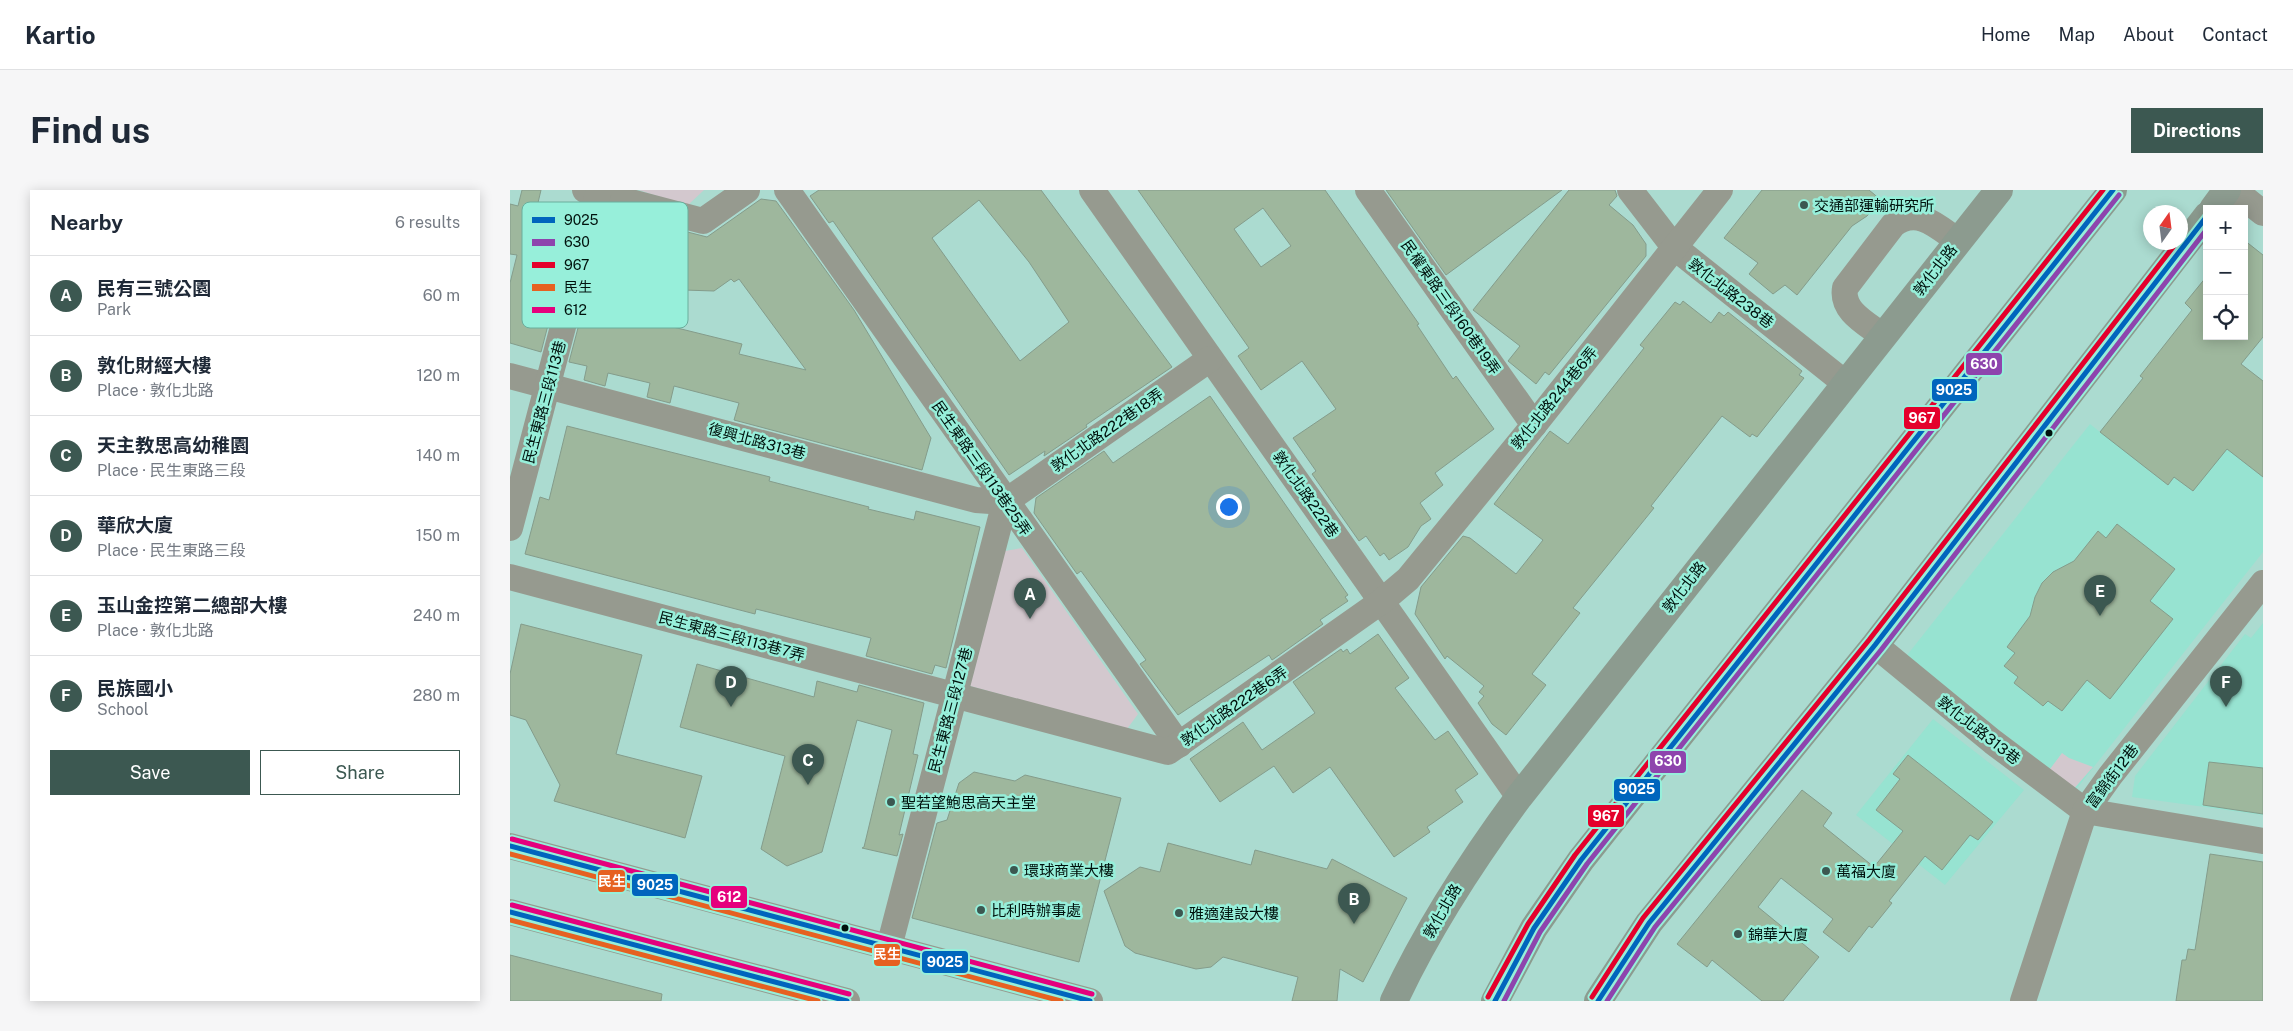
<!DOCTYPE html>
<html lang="en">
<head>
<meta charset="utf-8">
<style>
	body { margin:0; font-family:"Public Sans","Noto Sans TC",sans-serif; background:#f6f6f7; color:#1f2937 }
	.controls { position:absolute; right:15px; top:15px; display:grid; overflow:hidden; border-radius:0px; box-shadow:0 2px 12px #0003 }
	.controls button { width:45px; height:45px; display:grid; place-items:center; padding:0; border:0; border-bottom:1px solid #e0e1e3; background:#fff; color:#1f2937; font:25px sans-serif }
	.compass { position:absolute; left:1633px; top:15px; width:45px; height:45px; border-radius:50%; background:#fff; box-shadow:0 2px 12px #0003; rotate:14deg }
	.you { position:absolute; left:718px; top:316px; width:18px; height:18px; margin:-12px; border:4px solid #fff; border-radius:50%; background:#1a73e8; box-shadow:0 0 0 8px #1a73e833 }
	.badge { display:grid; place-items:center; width:32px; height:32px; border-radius:50%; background:#3c5851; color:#fff; font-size:16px; font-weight:700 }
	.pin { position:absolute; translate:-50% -41px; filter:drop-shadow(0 1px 2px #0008) }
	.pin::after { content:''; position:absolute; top:26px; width:18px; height:15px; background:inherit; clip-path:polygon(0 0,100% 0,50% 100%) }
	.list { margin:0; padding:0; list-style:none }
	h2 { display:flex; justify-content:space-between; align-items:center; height:65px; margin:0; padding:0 20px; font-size:21px }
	h2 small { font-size:16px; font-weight:400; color:#747a83 }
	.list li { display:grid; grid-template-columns:32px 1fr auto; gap:15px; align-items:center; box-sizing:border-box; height:80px; padding:0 20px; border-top:1px solid #e0e1e3 }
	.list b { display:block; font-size:19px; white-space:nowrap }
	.list p { margin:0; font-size:16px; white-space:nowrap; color:#747a83 }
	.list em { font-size:16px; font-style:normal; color:#747a83 }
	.actions { display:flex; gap:10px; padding:15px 20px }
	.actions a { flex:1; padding:11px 0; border:1px solid #3c5851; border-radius:0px; text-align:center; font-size:18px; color:#3c5851 }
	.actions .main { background:#3c5851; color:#fff }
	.icon { flex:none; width:28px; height:28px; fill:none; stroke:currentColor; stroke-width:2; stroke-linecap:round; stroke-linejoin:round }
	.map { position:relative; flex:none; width:1753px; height:811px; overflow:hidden; border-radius:0px }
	header { display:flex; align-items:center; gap:30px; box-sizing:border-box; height:70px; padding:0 25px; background:#fff; border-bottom:1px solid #e0e1e3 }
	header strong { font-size:24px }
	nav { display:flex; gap:28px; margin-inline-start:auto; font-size:18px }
	.intro { display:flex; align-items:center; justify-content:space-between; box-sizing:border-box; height:120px; padding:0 30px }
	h1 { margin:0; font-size:35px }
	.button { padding:12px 22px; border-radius:0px; background:#3c5851; color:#fff; font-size:18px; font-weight:700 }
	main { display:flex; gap:30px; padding:0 30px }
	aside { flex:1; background:#fff; border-radius:0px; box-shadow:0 2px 12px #0003 }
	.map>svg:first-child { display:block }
</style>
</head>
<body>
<header>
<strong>Kartio</strong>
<nav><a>Home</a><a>Map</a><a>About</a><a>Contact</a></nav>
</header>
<div class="intro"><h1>Find us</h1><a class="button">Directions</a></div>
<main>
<aside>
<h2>Nearby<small>6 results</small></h2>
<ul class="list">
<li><span class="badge">A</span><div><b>民有三號公園</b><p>Park</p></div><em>60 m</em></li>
<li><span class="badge">B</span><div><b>敦化財經大樓</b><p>Place · 敦化北路</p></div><em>120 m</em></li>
<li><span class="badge">C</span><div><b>天主教思高幼稚園</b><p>Place · 民生東路三段</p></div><em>140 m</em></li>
<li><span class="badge">D</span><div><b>華欣大廈</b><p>Place · 民生東路三段</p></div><em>150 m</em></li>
<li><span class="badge">E</span><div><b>玉山金控第二總部大樓</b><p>Place · 敦化北路</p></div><em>240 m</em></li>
<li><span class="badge">F</span><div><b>民族國小</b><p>School</p></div><em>280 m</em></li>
</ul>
<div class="actions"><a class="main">Save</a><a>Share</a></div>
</aside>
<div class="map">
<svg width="1753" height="811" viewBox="0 0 1753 811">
	<rect width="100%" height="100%" fill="#abdbd0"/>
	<!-- built -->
	<g fill="#97e3d1">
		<polygon points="1630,191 1753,287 1753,362 1568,597 1562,601 1394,469 1580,234 1590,242"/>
		<polygon points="1753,433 1753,625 1622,607 1625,586 1735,444 1741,448"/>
		<polygon points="1423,529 1514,600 1435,695 1346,625"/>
	</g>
	<!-- green -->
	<g fill="#d3c8ce">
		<polygon points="129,0 194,0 177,16"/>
		<polygon points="512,358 628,524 617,539 460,496 495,361"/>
		<polygon points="1552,563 1559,568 1583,577 1562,601 1540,579"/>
	</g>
	<!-- building -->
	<g fill="#9eb79d" stroke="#849c8b" fill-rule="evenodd">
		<polygon points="12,0 31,0 27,17 63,26 56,53 60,51 31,162 0,153 0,93 7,65 0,64 0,14 8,16"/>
		<path d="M309 0H531L662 177 576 235 577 237 534 266 535 261 499 285 323 31 319 33 300 6ZM469 10 519 72 559 132 510 171 422 48Z"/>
		<path d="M628 0H815L909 134 907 135 943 189 946 186 984 239 925 283 933 295 910 313 921 329 911 336 898 357 879 370 874 363 870 366 856 346 849 351 802 284 806 281 783 248 826 219 792 171 751 200 728 166 739 158ZM753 18 781 56 751 77 724 39Z"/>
		<polygon points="876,0 1052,0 936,85"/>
		<polygon points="1059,0 1105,0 1107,6 1099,15 1123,35 1136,54 1136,66 1039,185 1035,182 1026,194 998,171 1010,156 963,120"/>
		<polygon points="1252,0 1359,0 1371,10 1357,26 1342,36 1287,105 1275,95 1263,104 1239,84 1248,73 1214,48"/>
		<path d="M251 9 266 11 274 22 344 120 421 248 412 280 224 230 229 213 164 196 160 213 137 207 140 193 98 183 95 196 74 190 77 176 59 172 96 32 111 25 197 47ZM221 89 224 92 229 89 296 180 229 164 232 154 159 136 148 125 156 95 174 100 204 101Z"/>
		<polygon points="1734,50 1753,65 1753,147 1731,174 1753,191 1753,287 1717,259 1683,301 1664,287 1658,295 1590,242 1633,188 1630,186 1682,120 1675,113 1697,86 1697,146 1734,146"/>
		<polygon points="1173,111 1201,133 1209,122 1214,126 1218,122 1292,181 1289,185 1294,188 1247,247 1242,244 1240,247 1212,226 1141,316 1144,318 1063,418 1070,423 1022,484 1036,495 996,545 982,534 968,513 974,506 969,502 974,496 937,466 935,469 905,424 911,397 953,346 960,348 1006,384 1033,350 984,314 1040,241 1058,254 1134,158 1130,155 1165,112 1170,115"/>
		<polygon points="700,206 838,405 835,407 838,411 810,430 813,434 765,468 762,470 759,465 668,525 630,474 636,470 571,381 567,384 524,323 526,308 594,261 603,273"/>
		<polygon points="57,236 260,287 259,291 359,317 358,319 404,330 406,321 470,337 436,478 425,475 422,484 356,466 361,448 246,419 245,424 15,364 30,307 39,310"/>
		<polygon points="1607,334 1665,379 1640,411 1663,429 1600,509 1577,490 1552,521 1538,511 1533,516 1504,493 1508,487 1494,476 1505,463 1497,457 1520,426 1525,407 1532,393 1543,382 1564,371 1588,341 1596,348"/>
		<polygon points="11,434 132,465 106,564 192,586 175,648 44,611 50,595 16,530 0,525 0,484"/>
		<polygon points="868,444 899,488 885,498 925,550 938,541 968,584 945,600 953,612 917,637 920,642 884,667 820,577 783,603 764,576 710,612 680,569 733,532 752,560 805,523 783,492 831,459 833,462 837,459 840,464"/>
		<polygon points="187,474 304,507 307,491 347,502 349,495 414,513 403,564 408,565 389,645 393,644 387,666 352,658 354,657 382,540 347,530 312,662 277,676 251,659 275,566 170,537"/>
		<polygon points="1398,565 1483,632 1468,650 1460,645 1432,680 1415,666 1379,711 1382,713 1362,738 1359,736 1339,762 1313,742 1323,729 1271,688 1248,717 1309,767 1273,811 1252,811 1202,770 1197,777 1167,754 1292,600 1322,623 1313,636 1364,677 1393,641 1366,620 1390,589 1383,584"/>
		<polygon points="1699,572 1753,578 1753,624 1693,615"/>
		<polygon points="464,582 505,591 515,585 611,608 569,772 402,728 427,633 437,630 449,593"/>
		<polygon points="658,653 741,675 745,660 817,679 822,669 897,708 853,792 830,779 827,811 782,811 788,787 713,767 701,777 686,779 625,763 615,756 594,701 630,677 650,682"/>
		<polygon points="1700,664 1753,672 1753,811 1666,811 1672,770 1676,770 1678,759 1685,760"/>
		<polygon points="0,765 152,804 151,811 0,811"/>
	</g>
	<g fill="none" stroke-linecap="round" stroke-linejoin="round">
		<!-- minor -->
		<g stroke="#969a8f" stroke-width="26">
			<polyline points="75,0 193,31 237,0"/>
			<polyline points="277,0 669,555"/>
			<polyline points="582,0 1009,607"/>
			<polyline points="858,0 1024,235"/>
			<polyline points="1120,0 1164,57 1335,193"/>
			<polyline points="1724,0 1753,23"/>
			<path d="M1373 146C1356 133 1331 121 1335 98L1383 35C1407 16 1427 36 1448 51"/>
			<polyline points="0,186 466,310 495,312"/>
			<polyline points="495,312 700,169"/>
			<polyline points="0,338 89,0"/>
			<polyline points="0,387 658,562 872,411 898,389 1024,235 1210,0"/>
			<polyline points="1365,455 1483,552 1575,621 1753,651"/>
			<polyline points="0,656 580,811"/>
			<polyline points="0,722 337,811"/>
			<polyline points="379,757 495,312"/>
			<polyline points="1513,811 1575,621 1600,586 1753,393"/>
		</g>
		<!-- major -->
		<g stroke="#8c9b8f" stroke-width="28">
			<polyline points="1703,19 1717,0"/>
			<path d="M884 811C918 738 961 672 1009 607L1489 0"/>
			<polyline points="985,811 1024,738 1071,670 1603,0"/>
			<polyline points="1088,811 1139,733 1365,455 1697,26"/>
		</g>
		<defs>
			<g id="bus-1">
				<polyline points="0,656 580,811"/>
				<polyline points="0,722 337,811"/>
				<polyline points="985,811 1024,738 1071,670 1603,0"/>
				<polyline points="1088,811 1139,733 1365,455 1697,26"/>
			</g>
			<g id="bus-2">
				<polyline points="994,811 1030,742 1077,674 1609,5"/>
				<polyline points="1097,811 1145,737 1371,460 1697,39"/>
			</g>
			<g id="bus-3">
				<polyline points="978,807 1018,734 1065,665 1593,0"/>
				<polyline points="1082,807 1133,728 1359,450 1667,52"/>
			</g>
			<g id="bus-4">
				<polyline points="0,664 551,811"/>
				<polyline points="0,730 308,811"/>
			</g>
			<g id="bus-5">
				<polyline points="2,649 582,804"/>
				<polyline points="2,715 339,804"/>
			</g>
		</defs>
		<!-- bus-1 casing -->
		<use href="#bus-1" stroke="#97efda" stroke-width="9"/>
		<!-- bus-2 casing -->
		<use href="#bus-2" stroke="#97efda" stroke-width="9"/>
		<!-- bus-3 casing -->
		<use href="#bus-3" stroke="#97efda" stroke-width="9"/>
		<!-- bus-4 casing -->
		<use href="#bus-4" stroke="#97efda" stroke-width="9"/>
		<!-- bus-5 casing -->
		<use href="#bus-5" stroke="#97efda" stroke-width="9"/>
		<!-- bus-1 -->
		<use href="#bus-1" stroke="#0065bd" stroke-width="5"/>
		<!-- bus-2 -->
		<use href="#bus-2" stroke="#8e44ad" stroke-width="5"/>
		<!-- bus-3 -->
		<use href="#bus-3" stroke="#e4002b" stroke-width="5"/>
		<!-- bus-4 -->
		<use href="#bus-4" stroke="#e66121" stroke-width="5"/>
		<!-- bus-5 -->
		<use href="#bus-5" stroke="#e5007d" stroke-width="5"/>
	</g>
	<!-- markers -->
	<g fill="#3c5851" stroke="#97efda" stroke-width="2">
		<circle cx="1294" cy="15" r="5"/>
		<circle cx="381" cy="612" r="5"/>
		<circle cx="504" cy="680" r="5"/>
		<circle cx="1316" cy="681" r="5"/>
		<circle cx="471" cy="720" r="5"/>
		<circle cx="669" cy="723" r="5"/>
		<circle cx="1228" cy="744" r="5"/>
	</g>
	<g fill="#00120d" stroke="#97efda" stroke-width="2">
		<circle cx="1539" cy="243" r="4.5"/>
		<circle cx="335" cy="738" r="4.5"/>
	</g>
	<g text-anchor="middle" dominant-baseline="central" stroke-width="5" stroke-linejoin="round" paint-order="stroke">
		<!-- poi labels -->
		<g font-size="15" fill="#00120d" stroke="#97efda" text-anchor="start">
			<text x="1304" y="15">交通部運輸研究所</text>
			<text x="391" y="612">聖若望鮑思高天主堂</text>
			<text x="514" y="680">環球商業大樓</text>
			<text x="1326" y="681">萬福大廈</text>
			<text x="481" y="720">比利時辦事處</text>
			<text x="679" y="723">雅適建設大樓</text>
			<text x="1238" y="744">錦華大廈</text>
		</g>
		<!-- street labels -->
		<g font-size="15" fill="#00120d" stroke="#97efda">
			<text transform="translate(1425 80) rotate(-52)">敦化北路</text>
			<text transform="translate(1221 103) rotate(38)">敦化北路238巷</text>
			<text transform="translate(941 117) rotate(55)">民權東路三段160巷19弄</text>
			<text transform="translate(1044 208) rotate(-51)">敦化北路244巷6弄</text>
			<text transform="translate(34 212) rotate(-75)">民生東路三段113巷</text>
			<text transform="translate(597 240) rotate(-35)">敦化北路222巷18弄</text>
			<text transform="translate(247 251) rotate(15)">復興北路313巷</text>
			<text transform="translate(472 278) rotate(55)">民生東路三段113巷25弄</text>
			<text transform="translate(796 304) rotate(55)">敦化北路222巷</text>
			<text transform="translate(1174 397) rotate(-52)">敦化北路</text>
			<text transform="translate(222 446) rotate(15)">民生東路三段113巷7弄</text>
			<text transform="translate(724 516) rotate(-35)">敦化北路222巷6弄</text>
			<text transform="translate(440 520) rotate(-75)">民生東路三段127巷</text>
			<text transform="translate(1469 540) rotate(38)">敦化北路313巷</text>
			<text transform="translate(1602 586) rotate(-53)">富錦街12巷</text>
			<text transform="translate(932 721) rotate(-60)">敦化北路</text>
		</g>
	</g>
	<!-- legend -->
	<rect x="12" y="12" width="166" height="126" rx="8" fill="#97efda" stroke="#6aad9c" stroke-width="1"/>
	<rect x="22" y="27" width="23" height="6" fill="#0065bd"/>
	<rect x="22" y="49" width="23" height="7" fill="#8e44ad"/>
	<rect x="22" y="72" width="23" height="6" fill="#e4002b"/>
	<rect x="22" y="94" width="23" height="7" fill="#e66121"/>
	<rect x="22" y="117" width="23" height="6" fill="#e5007d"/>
	<g font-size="14" fill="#00120d">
		<text x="54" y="35">9025</text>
		<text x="54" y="57">630</text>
		<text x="54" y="80">967</text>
		<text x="54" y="102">民生</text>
		<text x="54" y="125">612</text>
	</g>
	<g stroke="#97efda" stroke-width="2">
		<rect x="1455" y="162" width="38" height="24" rx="5" fill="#8e44ad"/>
		<rect x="1421" y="188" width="47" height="24" rx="5" fill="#0065bd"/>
		<rect x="1393" y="216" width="38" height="24" rx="5" fill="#e4002b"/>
		<rect x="1139" y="560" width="38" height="24" rx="5" fill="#8e44ad"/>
		<rect x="1103" y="588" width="48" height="24" rx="5" fill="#0065bd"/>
		<rect x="1077" y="614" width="38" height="24" rx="5" fill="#e4002b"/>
		<rect x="87" y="679" width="29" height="24" rx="5" fill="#e66121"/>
		<rect x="121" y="683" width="48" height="24" rx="5" fill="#0065bd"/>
		<rect x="200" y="695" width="38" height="24" rx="5" fill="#e5007d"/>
		<rect x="363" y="753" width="28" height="24" rx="5" fill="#e66121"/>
		<rect x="411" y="760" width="48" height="24" rx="5" fill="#0065bd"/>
	</g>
	<g font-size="14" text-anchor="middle" font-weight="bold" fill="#fff">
		<text x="1474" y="179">630</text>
		<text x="1444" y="205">9025</text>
		<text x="1412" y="233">967</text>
		<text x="1158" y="576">630</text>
		<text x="1127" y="604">9025</text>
		<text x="1096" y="631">967</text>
		<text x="102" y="696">民生</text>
		<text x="145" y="700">9025</text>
		<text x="219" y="712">612</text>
		<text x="377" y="769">民生</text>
		<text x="435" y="777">9025</text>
	</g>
</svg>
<div class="controls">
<button>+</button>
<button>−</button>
<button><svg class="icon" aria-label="locate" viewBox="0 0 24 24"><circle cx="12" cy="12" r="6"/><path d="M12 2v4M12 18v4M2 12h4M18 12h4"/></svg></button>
</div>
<svg class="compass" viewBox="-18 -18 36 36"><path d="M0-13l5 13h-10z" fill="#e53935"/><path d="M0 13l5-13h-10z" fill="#747a83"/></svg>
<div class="you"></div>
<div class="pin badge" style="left:520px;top:429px">A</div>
<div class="pin badge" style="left:844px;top:734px">B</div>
<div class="pin badge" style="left:298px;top:595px">C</div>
<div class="pin badge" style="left:221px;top:517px">D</div>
<div class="pin badge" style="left:1590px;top:426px">E</div>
<div class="pin badge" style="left:1716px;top:517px">F</div>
</div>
</main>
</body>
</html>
